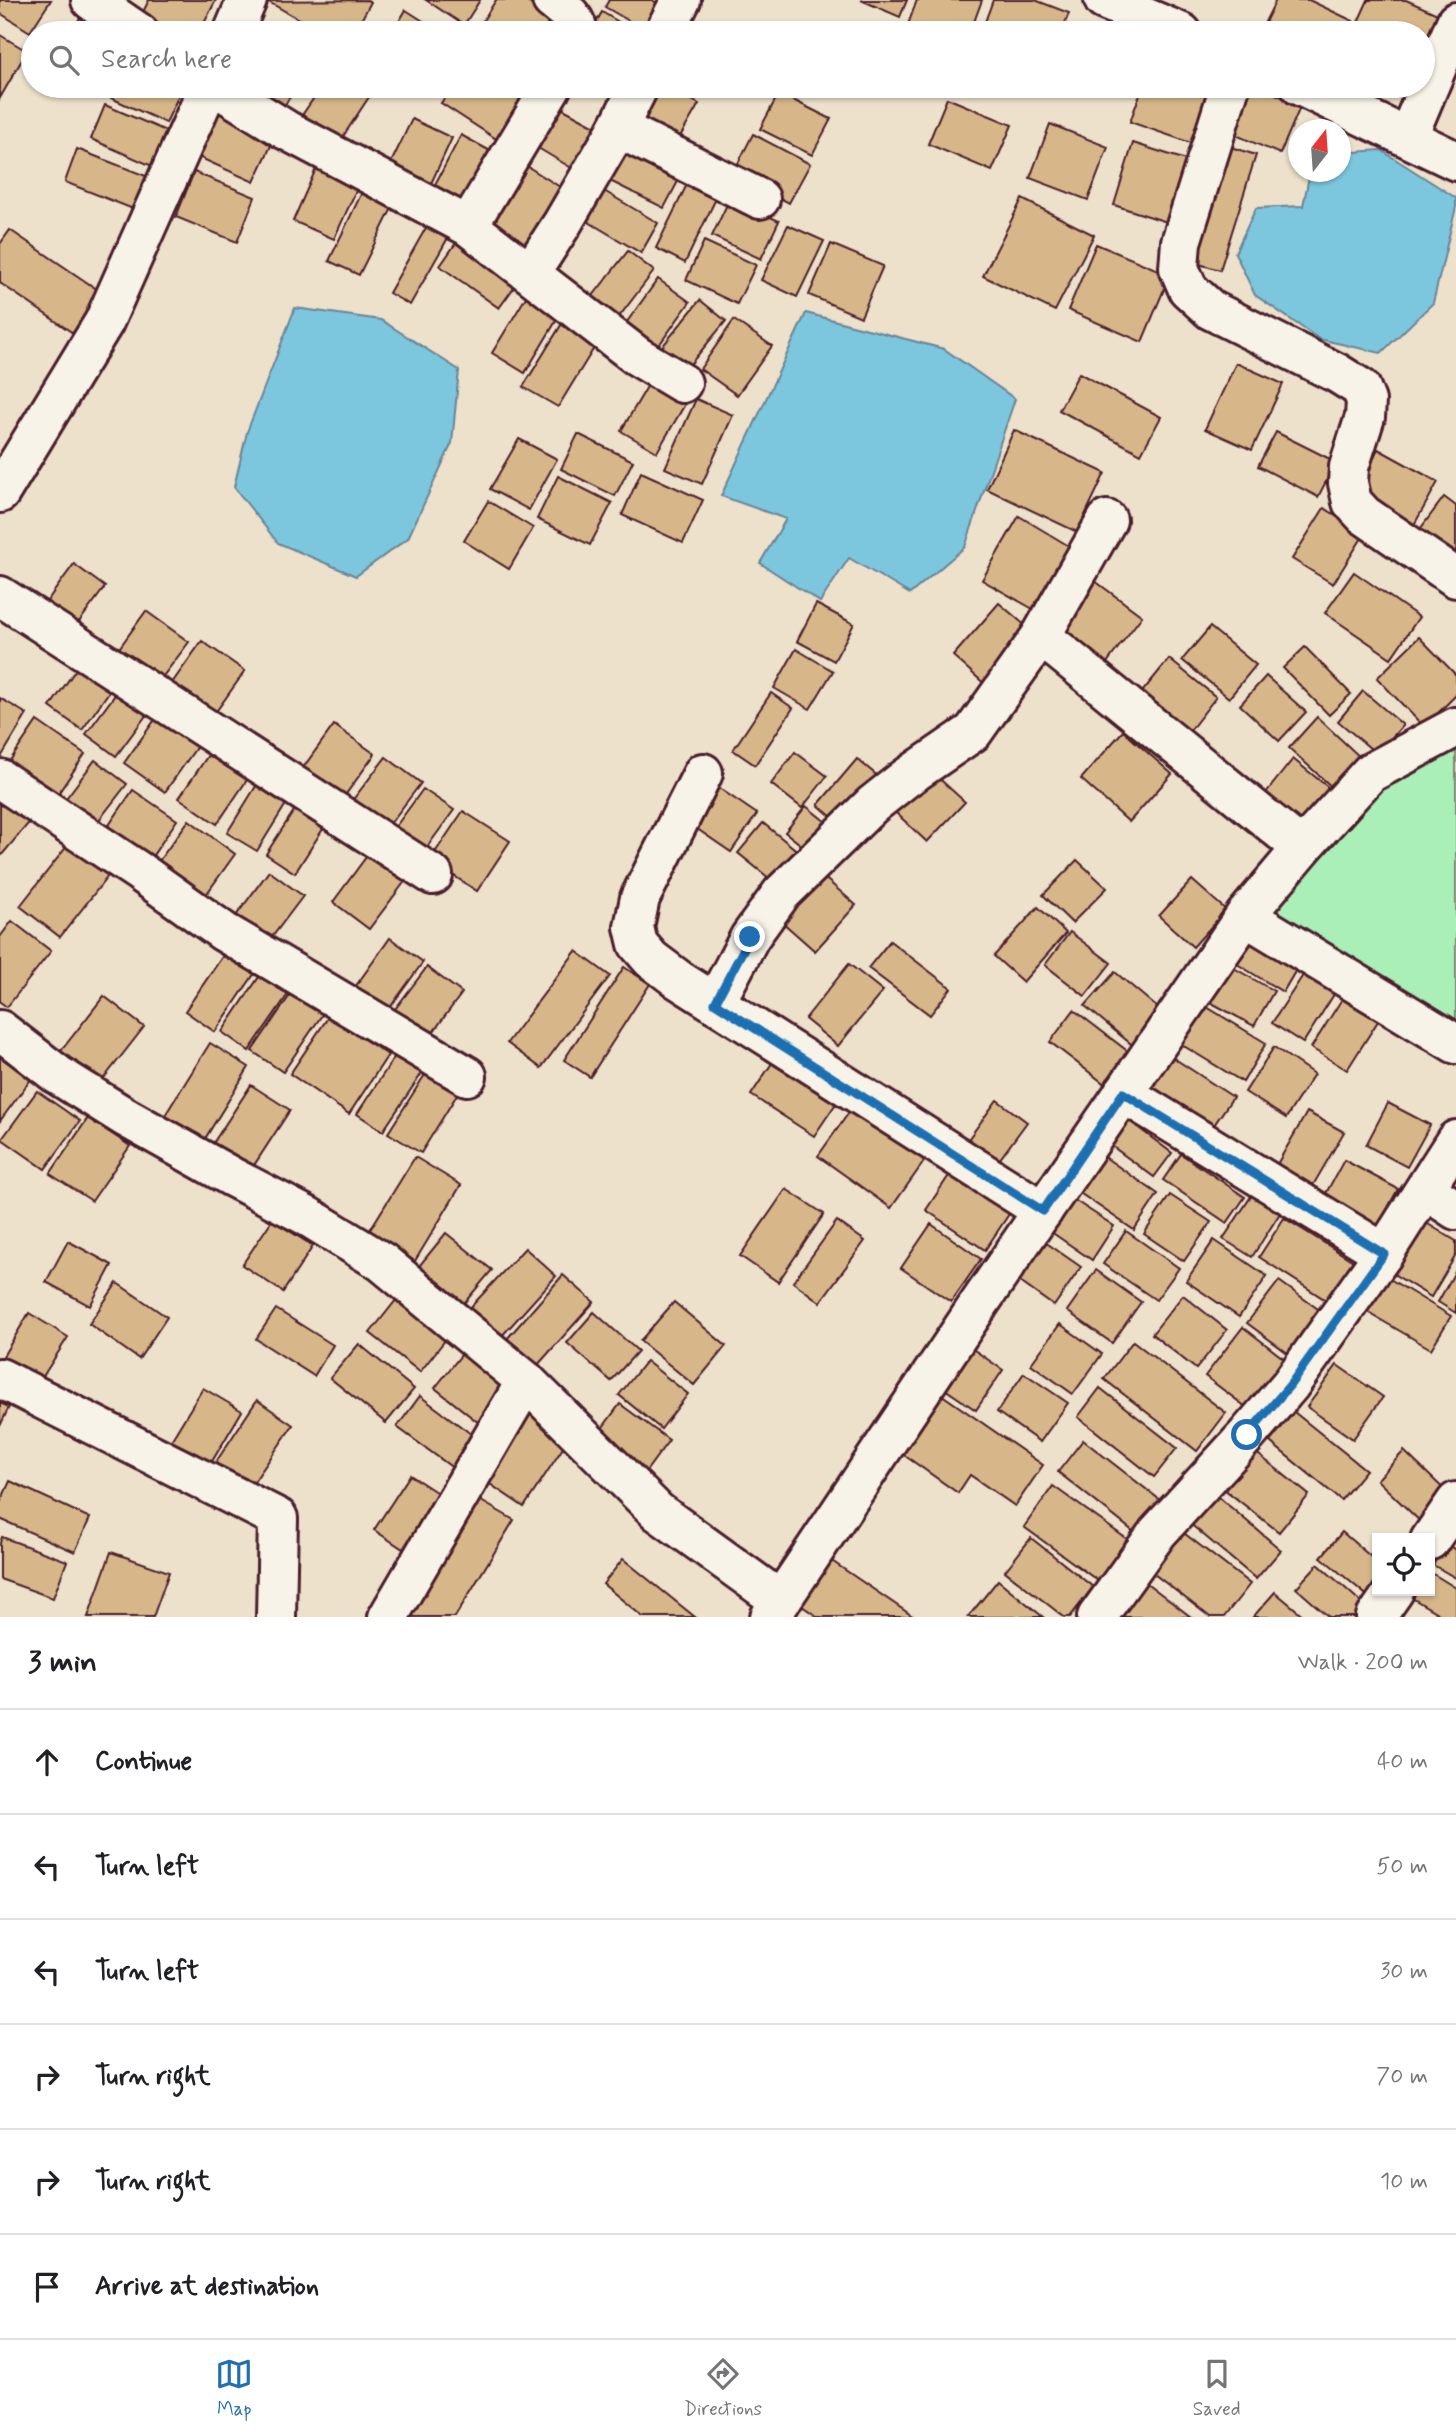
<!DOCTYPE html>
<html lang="en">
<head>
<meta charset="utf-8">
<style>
	body { margin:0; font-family:Mynerve,sans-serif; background:#f2f2f2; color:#202124 }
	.controls { position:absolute; right:21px; bottom:21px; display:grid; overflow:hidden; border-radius:0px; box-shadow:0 2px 5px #0004 }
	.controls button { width:63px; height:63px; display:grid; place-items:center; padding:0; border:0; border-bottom:2px solid #e0e0e0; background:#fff; color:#202124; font:35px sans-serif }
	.compass { position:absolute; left:1288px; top:119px; width:63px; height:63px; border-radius:50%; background:#fff; box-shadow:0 2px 5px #0004; rotate:17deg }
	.stop { position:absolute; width:21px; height:21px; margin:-16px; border:5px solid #1f6fb2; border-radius:50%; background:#fff }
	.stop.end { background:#1f6fb2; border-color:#fff; box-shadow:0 2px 7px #0008 }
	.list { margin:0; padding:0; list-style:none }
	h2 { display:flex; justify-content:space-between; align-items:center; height:91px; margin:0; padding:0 28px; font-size:30px }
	h2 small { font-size:23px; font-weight:400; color:#757577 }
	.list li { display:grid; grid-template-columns:46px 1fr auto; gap:21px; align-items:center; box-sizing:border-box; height:105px; padding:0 28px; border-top:2px solid #e0e0e0 }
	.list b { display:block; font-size:26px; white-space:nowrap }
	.list em { font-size:23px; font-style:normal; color:#757577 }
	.icon { flex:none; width:38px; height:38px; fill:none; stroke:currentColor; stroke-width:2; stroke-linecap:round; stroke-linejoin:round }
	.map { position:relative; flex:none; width:1456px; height:1617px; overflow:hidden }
	.search { position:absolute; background:#fff; box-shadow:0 2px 5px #0004; left:21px; right:21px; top:21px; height:77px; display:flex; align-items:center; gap:18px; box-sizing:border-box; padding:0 24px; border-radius:38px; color:#757577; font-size:26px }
	.sheet { height:721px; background:#fff }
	nav { display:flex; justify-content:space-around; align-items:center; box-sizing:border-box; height:98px; border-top:2px solid #e0e0e0; background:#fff; font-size:19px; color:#757577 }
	nav a { display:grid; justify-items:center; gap:4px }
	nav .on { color:#1f6fb2 }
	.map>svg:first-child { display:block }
</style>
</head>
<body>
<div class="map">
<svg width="1456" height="1617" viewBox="0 0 1456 1617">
	<rect width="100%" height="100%" fill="#ede1cc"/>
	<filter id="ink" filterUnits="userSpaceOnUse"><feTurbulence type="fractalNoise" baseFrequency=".0143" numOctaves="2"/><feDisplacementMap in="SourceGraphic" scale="14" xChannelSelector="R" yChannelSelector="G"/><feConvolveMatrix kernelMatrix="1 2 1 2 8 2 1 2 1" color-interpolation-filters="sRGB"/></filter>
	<g filter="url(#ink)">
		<!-- green -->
		<polygon fill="#aaeeb8" stroke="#7a8672" stroke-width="2" points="1456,749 1456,1027 1271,913 1371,793"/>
		<!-- water -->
		<g fill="#7dc7de" stroke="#698496" stroke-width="2">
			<polygon points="1381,150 1456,198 1456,207 1433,303 1381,353 1319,339 1255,295 1235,253 1256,208 1303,206 1310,172 1340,172 1341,153"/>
			<polygon points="295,308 381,320 459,370 452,443 408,538 356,576 278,543 234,487 247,432"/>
			<polygon points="806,313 944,349 1015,399 965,547 910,594 849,558 820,602 760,563 786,519 721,496"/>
		</g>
		<!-- building -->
		<g fill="#d7b78a" stroke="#4a1f2b" stroke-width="2">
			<polygon points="0,0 51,0 30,32 0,13"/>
			<polygon points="149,0 216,0 199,33 165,33 139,20"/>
			<polygon points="367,0 371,2 354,33 324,33 267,1"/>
			<polygon points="426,0 480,0 464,25"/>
			<polygon points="496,0 524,0 552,17 542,33 475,33"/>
			<polygon points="609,0 652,0 671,11 650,33 605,7"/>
			<polygon points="861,0 907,0 900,17"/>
			<polygon points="917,0 982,0 970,33 916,33 906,30"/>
			<polygon points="993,0 1035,0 1069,13 1061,33 981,33"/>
			<polygon points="1276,0 1309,0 1353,21 1347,33 1289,33 1265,22"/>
			<polygon points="1368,0 1406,0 1451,20 1423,84 1423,33 1353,33"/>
			<polygon points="87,6 127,33 71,33"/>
			<polygon points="406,10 442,33 392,33"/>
			<polygon points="602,12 637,33 590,33"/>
			<polygon points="279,23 295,33 273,33"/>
			<polygon points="0,35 27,51 0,98"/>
			<polygon points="117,86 183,86 166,123 111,98"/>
			<polygon points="240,86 297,86 277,117"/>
			<polygon points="322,86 353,86 369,97 334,150 296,124"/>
			<polygon points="453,86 527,86 534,90 501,142 441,103"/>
			<polygon points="644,86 667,86 699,104 674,147 625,119"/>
			<polygon points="1143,86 1211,86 1191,143 1130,122"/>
			<polygon points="1240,86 1257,86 1301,105 1280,154 1222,129"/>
			<polygon points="779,93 831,119 812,155 760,129"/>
			<polygon points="947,98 1012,125 992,171 928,144"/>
			<polygon points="105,105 166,131 152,166 91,139"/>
			<polygon points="556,105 610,134 585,176 533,145"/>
			<polygon points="218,108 276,135 254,182 196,156"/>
			<polygon points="412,119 452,138 428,190 387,171"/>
			<polygon points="1050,124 1108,147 1088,200 1030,178"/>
			<polygon points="753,134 810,164 789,203 733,173"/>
			<polygon points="461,135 494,153 463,209 431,192"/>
			<polygon points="624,140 684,170 664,208 604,178"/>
			<polygon points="1133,143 1189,161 1170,223 1114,205"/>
			<polygon points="1221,144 1256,155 1220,270 1185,260"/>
			<polygon points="77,149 146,176 133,209 65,182"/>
			<polygon points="519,161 571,194 531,257 478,224"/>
			<polygon points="319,162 361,180 334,239 293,221"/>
			<polygon points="194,172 255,197 237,242 176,217"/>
			<polygon points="692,174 721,188 685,263 656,248"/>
			<polygon points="364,188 394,204 359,275 329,261"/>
			<polygon points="599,188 658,223 641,253 582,218"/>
			<polygon points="730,198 779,221 761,259 712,236"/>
			<polygon points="1022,199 1094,235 1055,311 983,276"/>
			<polygon points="428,224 449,236 410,305 389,293"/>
			<polygon points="788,225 824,241 797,297 761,280"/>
			<polygon points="10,230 101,292 73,333 0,283 0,244"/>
			<polygon points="463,233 523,275 499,308 440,266"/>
			<polygon points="704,241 756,265 737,304 686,280"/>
			<polygon points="831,244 883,266 861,317 809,295"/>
			<polygon points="1096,244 1170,275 1142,342 1068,310"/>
			<polygon points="628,251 654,271 612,326 585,306"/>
			<polygon points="658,279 690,302 651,356 619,333"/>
			<polygon points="529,292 562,311 525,373 492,353"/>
			<polygon points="700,300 726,321 687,368 661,348"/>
			<polygon points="734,320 772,346 737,395 700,369"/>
			<polygon points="563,322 597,343 558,407 523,387"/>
			<polygon points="1236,363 1283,384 1252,450 1205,429"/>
			<polygon points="655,373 691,394 657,452 621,431"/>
			<polygon points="1079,373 1161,417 1141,454 1059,410"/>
			<polygon points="696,399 733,415 702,484 665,468"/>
			<polygon points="1014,430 1105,473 1077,532 987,489"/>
			<polygon points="1276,432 1336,462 1318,497 1258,466"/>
			<polygon points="578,434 633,461 615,496 561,469"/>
			<polygon points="519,439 557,459 529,510 490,489"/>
			<polygon points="1378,449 1438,482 1414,525 1354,491"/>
			<polygon points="641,472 703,500 683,543 622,515"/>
			<polygon points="558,476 612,503 590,545 537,519"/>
			<polygon points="1444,497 1456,506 1456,572 1412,540"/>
			<polygon points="488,501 533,528 509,569 464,541"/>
			<polygon points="1324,508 1365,533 1333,584 1292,559"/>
			<polygon points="1019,516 1069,546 1033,609 982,580"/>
			<polygon points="74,564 105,587 73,630 42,608"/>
			<polygon points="1354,572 1419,617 1391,658 1325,613"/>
			<polygon points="1095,581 1142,616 1103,668 1056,633"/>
			<polygon points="999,603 1034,633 987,686 953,656"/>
			<polygon points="816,604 854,624 834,661 797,641"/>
			<polygon points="146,611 189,642 157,684 115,654"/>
			<polygon points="1210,627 1256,665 1229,698 1182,660"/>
			<polygon points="1419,637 1456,675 1456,695 1424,727 1377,678"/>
			<polygon points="202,641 245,671 210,720 167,690"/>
			<polygon points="1305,647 1351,694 1329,715 1283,668"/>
			<polygon points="796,649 833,671 810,709 774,688"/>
			<polygon points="85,656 118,679 82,730 50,707"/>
			<polygon points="1169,659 1216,697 1181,742 1133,703"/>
			<polygon points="1266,676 1306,712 1279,741 1240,705"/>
			<polygon points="123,684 153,706 116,756 86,734"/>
			<polygon points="1363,691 1403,725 1377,754 1338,721"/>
			<polygon points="771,693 793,708 755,765 733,750"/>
			<polygon points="0,698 27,714 0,759"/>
			<polygon points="164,707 205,735 165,792 124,763"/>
			<polygon points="1317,717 1362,759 1334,789 1289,748"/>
			<polygon points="37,721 85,754 53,801 5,768"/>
			<polygon points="334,725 375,754 338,805 297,776"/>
			<polygon points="1123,731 1172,774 1129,822 1081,779"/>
			<polygon points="215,745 253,771 217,824 179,798"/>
			<polygon points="795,752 827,776 802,808 771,784"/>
			<polygon points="386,757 421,783 383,833 348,806"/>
			<polygon points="857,759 880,778 841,825 818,805"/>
			<polygon points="1293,759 1334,792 1298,837 1257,804"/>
			<polygon points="95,760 127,784 92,829 61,805"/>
			<polygon points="932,772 965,802 927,842 895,812"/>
			<polygon points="261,778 291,796 257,851 227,833"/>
			<polygon points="710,782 757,814 731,852 684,820"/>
			<polygon points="423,789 454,810 419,858 388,837"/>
			<polygon points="133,790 177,820 149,861 105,831"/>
			<polygon points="0,791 33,818 0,857"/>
			<polygon points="299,803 328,821 295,873 266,854"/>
			<polygon points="806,806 836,830 814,855 785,832"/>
			<polygon points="463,811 510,841 477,891 430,860"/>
			<polygon points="189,820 235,854 200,903 153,869"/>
			<polygon points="763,823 805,857 780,887 738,853"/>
			<polygon points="75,836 115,867 60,937 20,906"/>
			<polygon points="372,849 409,876 369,929 333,902"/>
			<polygon points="1077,860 1107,888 1072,923 1043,895"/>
			<polygon points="813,868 856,905 815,951 773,914"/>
			<polygon points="269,871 303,896 263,949 230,924"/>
			<polygon points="1192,880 1226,910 1193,947 1159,916"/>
			<polygon points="1038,907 1066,933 1023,982 994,956"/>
			<polygon points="12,921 51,951 7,1007 0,1002 0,937"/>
			<polygon points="1240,928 1300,963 1283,992 1224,956"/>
			<polygon points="1070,932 1111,963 1085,996 1045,965"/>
			<polygon points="390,938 423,962 386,1013 353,990"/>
			<polygon points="890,941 951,988 930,1015 868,968"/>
			<polygon points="231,944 261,964 215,1032 185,1011"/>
			<polygon points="576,951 610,976 541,1068 507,1043"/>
			<polygon points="1220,960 1274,991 1254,1026 1199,996"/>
			<polygon points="849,964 883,991 838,1046 805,1019"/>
			<polygon points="427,967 462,993 425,1043 389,1017"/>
			<polygon points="624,967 650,984 590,1077 564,1060"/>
			<polygon points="1307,969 1338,988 1303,1043 1272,1023"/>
			<polygon points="263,971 291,990 249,1051 222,1032"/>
			<polygon points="1115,972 1165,1014 1136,1048 1085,1006"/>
			<polygon points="295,988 326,1009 283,1072 252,1051"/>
			<polygon points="104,996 144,1027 97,1087 57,1056"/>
			<polygon points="1192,998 1266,1043 1243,1082 1169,1037"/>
			<polygon points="1342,999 1378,1021 1347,1070 1311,1048"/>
			<polygon points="1074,1010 1130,1053 1106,1085 1050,1042"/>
			<polygon points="329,1016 388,1055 349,1114 290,1074"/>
			<polygon points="210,1043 249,1067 198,1150 159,1125"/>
			<polygon points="1274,1047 1314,1074 1286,1118 1245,1092"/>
			<polygon points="399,1050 426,1067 383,1131 357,1114"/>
			<polygon points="778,1054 841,1096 814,1136 751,1095"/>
			<polygon points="1169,1055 1233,1097 1212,1128 1149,1086"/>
			<polygon points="0,1057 31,1079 0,1121"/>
			<polygon points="426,1073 458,1093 421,1153 388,1133"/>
			<polygon points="251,1085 290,1110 247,1176 208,1151"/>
			<polygon points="37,1091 80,1121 45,1169 2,1139"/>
			<polygon points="997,1100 1027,1122 991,1171 961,1149"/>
			<polygon points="1388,1103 1430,1125 1407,1167 1366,1145"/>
			<polygon points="855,1104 928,1156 891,1208 818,1156"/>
			<polygon points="1307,1112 1344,1132 1308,1194 1272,1173"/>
			<polygon points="1124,1117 1172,1153 1154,1177 1105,1141"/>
			<polygon points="88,1118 130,1146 92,1201 50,1174"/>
			<polygon points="1096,1151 1158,1194 1134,1230 1071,1187"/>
			<polygon points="1181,1154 1245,1197 1227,1223 1163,1180"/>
			<polygon points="415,1157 461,1185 415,1261 368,1233"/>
			<polygon points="1344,1160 1398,1189 1373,1235 1319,1206"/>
			<polygon points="952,1171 1011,1211 985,1250 926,1210"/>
			<polygon points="786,1189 824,1214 778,1282 740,1256"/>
			<polygon points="1062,1192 1114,1226 1092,1260 1041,1225"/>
			<polygon points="1170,1195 1211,1222 1184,1261 1144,1234"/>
			<polygon points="1252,1195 1280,1213 1252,1257 1223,1239"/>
			<polygon points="1284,1218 1358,1264 1332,1304 1259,1257"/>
			<polygon points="1418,1218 1456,1241 1456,1255 1431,1297 1387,1270"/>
			<polygon points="272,1220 313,1246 283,1292 242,1265"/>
			<polygon points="837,1221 865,1241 820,1302 793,1282"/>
			<polygon points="931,1224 981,1259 951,1302 901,1268"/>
			<polygon points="1126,1231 1179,1268 1156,1300 1103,1264"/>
			<polygon points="446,1233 492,1270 460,1308 415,1271"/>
			<polygon points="1035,1235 1081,1267 1054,1306 1009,1274"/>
			<polygon points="1214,1240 1267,1276 1239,1317 1186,1281"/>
			<polygon points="68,1241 112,1265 90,1306 46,1282"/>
			<polygon points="525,1248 556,1276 500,1338 468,1310"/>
			<polygon points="1096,1270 1141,1302 1112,1343 1067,1311"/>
			<polygon points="1456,1270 1456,1313 1438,1302"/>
			<polygon points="563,1275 594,1302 536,1367 506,1340"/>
			<polygon points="1383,1275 1451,1316 1431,1349 1362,1309"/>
			<polygon points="1279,1281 1325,1314 1293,1357 1247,1323"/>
			<polygon points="117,1283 167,1317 139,1359 89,1324"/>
			<polygon points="404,1290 453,1330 420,1372 370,1333"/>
			<polygon points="1183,1295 1227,1330 1196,1369 1152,1334"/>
			<polygon points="674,1302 726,1346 694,1385 640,1341"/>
			<polygon points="276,1309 333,1345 314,1376 256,1339"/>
			<polygon points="594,1312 638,1351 611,1381 567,1343"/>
			<polygon points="29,1313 68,1337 40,1381 2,1358"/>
			<polygon points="1060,1324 1102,1354 1073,1394 1031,1364"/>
			<polygon points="1243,1327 1287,1361 1250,1410 1205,1376"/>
			<polygon points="1133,1341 1226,1413 1197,1451 1104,1379"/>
			<polygon points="964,1343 1003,1370 976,1410 936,1383"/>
			<polygon points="359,1344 414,1389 386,1423 330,1378"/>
			<polygon points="462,1354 507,1388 479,1423 435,1388"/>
			<polygon points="646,1361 688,1394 661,1429 619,1395"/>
			<polygon points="1337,1365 1383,1397 1353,1439 1307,1407"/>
			<polygon points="1024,1373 1068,1403 1040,1442 997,1412"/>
			<polygon points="203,1388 242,1411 205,1473 166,1449"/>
			<polygon points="1100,1388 1177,1448 1154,1477 1078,1417"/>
			<polygon points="935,1390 1043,1465 1015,1506 970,1475 958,1493 894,1448"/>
			<polygon points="420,1396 475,1437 453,1468 397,1427"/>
			<polygon points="257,1400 293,1425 245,1495 210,1471"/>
			<polygon points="528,1401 574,1431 524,1507 478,1476"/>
			<polygon points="0,1403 9,1407 0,1426"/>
			<polygon points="620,1404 669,1440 641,1478 592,1442"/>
			<polygon points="1294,1412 1366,1470 1341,1500 1270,1442"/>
			<polygon points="1083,1440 1160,1500 1134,1532 1058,1472"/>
			<polygon points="1249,1447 1309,1495 1279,1532 1219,1485"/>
			<polygon points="1404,1451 1453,1498 1426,1527 1377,1480"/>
			<polygon points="410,1475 439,1494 403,1549 374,1530"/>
			<polygon points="10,1481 90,1518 75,1552 0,1519 0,1503"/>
			<polygon points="1053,1486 1131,1542 1101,1583 1024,1527"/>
			<polygon points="1214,1493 1281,1550 1256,1579 1188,1522"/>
			<polygon points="474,1497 514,1520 455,1617 398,1617"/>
			<polygon points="1176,1527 1250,1584 1224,1617 1210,1617 1145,1567"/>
			<polygon points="1342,1532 1377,1562 1377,1604 1321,1557"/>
			<polygon points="2,1537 67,1561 53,1598 0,1579 0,1543"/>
			<polygon points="1031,1538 1093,1587 1070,1617 1064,1617 1005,1571"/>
			<polygon points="1446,1544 1456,1550 1456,1578 1433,1565"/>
			<polygon points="111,1552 169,1572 153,1617 88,1617"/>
			<polygon points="823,1555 914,1617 818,1617 792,1599"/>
			<polygon points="623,1559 695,1617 643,1617 603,1584"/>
			<polygon points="1318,1564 1370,1610 1364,1617 1329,1617 1296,1588"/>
			<polygon points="1430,1572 1456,1588 1456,1617 1444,1617 1407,1595 1410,1591 1430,1591"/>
			<polygon points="998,1580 1043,1617 968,1617"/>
			<polygon points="1144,1581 1191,1617 1115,1617"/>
			<polygon points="1275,1592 1305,1617 1253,1617"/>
		</g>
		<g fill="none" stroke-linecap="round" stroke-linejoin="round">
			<defs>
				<g id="minor">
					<polyline points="91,0 139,33"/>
					<path d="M552 0C563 9 578 18 577 33"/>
					<polyline points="1104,0 1182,33"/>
					<polyline points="233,33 247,0"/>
					<polyline points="664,33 681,0"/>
					<polyline points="215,86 286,130 468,226 637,356 682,383"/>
					<polyline points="1230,86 1181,242 1179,268 1188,289 1211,310 1337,373 1361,388 1366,401 1365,417 1349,467 1348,483 1352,502 1364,515 1456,578"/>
					<polyline points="1300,86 1456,161"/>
					<polyline points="618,128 639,86"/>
					<polyline points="1408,136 1456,22"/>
					<polyline points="468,226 552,86"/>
					<polyline points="531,272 562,224 618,128 760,199"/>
					<polyline points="0,493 104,322 209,86"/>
					<polyline points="1107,520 1041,636 1302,848"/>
					<polyline points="0,596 433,875"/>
					<polyline points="703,773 640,898 634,927 638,944 651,959 679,980 1043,1211"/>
					<polyline points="0,779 140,872 224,932 467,1076"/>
					<polyline points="1245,916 1456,1044"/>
					<polyline points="715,1003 750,937 781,894 872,805 906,778 973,732 1041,636"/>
					<polyline points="0,1030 58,1075 125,1117 232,1177 307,1216 382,1262 526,1381 658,1512 781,1601"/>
					<polyline points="1123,1093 1384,1253"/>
					<polyline points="1426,1190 1456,1210"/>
					<polyline points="0,1378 278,1518 276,1617"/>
					<polyline points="1430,1540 1456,1502"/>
					<polyline points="388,1617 526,1381"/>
					<polyline points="770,1617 981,1301 1245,916 1302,848 1370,773 1456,727"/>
					<polyline points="1097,1617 1158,1532 1247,1435 1290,1385 1384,1253 1456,1140"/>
					<polyline points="1376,1617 1394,1591"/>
				</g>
			</defs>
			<!-- minor casing -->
			<use href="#minor" stroke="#4a1f2b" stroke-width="44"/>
			<!-- minor -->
			<use href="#minor" stroke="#f7f3e8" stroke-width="38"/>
		</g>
	</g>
	<g fill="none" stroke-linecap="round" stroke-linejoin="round" filter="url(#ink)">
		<!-- route -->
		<polyline stroke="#1f6fb2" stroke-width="9" points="750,937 715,1003 1043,1211 1123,1093 1384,1254 1290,1385 1247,1435"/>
	</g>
</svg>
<div class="controls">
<button><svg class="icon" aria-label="locate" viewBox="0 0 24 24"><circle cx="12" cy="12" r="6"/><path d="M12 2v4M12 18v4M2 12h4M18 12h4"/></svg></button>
</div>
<svg class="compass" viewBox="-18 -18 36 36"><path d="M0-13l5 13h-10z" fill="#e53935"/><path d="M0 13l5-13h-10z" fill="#757577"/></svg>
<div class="stop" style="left:1247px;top:1435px"></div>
<div class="stop end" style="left:750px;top:937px"></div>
<div class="search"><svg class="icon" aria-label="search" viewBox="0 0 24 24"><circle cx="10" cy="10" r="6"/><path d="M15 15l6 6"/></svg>Search here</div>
</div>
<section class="sheet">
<h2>3 min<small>Walk · 200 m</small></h2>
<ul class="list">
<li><svg class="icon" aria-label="ahead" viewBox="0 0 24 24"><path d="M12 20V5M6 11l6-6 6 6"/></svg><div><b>Continue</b></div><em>40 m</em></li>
<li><svg class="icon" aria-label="left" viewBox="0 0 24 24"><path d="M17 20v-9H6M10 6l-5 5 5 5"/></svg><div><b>Turn left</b></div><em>50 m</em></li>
<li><svg class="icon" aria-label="left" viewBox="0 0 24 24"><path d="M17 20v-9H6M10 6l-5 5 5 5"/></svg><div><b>Turn left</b></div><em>30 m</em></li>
<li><svg class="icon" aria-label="right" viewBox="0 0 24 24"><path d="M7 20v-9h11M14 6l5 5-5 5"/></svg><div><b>Turn right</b></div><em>70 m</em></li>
<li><svg class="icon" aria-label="right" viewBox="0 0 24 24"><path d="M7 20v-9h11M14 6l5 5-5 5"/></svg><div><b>Turn right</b></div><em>10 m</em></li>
<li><svg class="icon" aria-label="arrive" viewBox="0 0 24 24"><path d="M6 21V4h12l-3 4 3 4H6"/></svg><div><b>Arrive at destination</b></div></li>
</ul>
</section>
<nav>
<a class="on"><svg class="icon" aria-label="map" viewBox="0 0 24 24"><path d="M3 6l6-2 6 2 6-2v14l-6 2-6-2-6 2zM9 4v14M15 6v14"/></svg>Map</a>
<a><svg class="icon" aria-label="directions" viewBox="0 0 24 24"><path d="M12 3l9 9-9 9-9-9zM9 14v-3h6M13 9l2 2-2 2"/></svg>Directions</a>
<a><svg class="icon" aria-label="saved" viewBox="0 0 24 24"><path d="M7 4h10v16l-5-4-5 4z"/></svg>Saved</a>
</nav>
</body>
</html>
